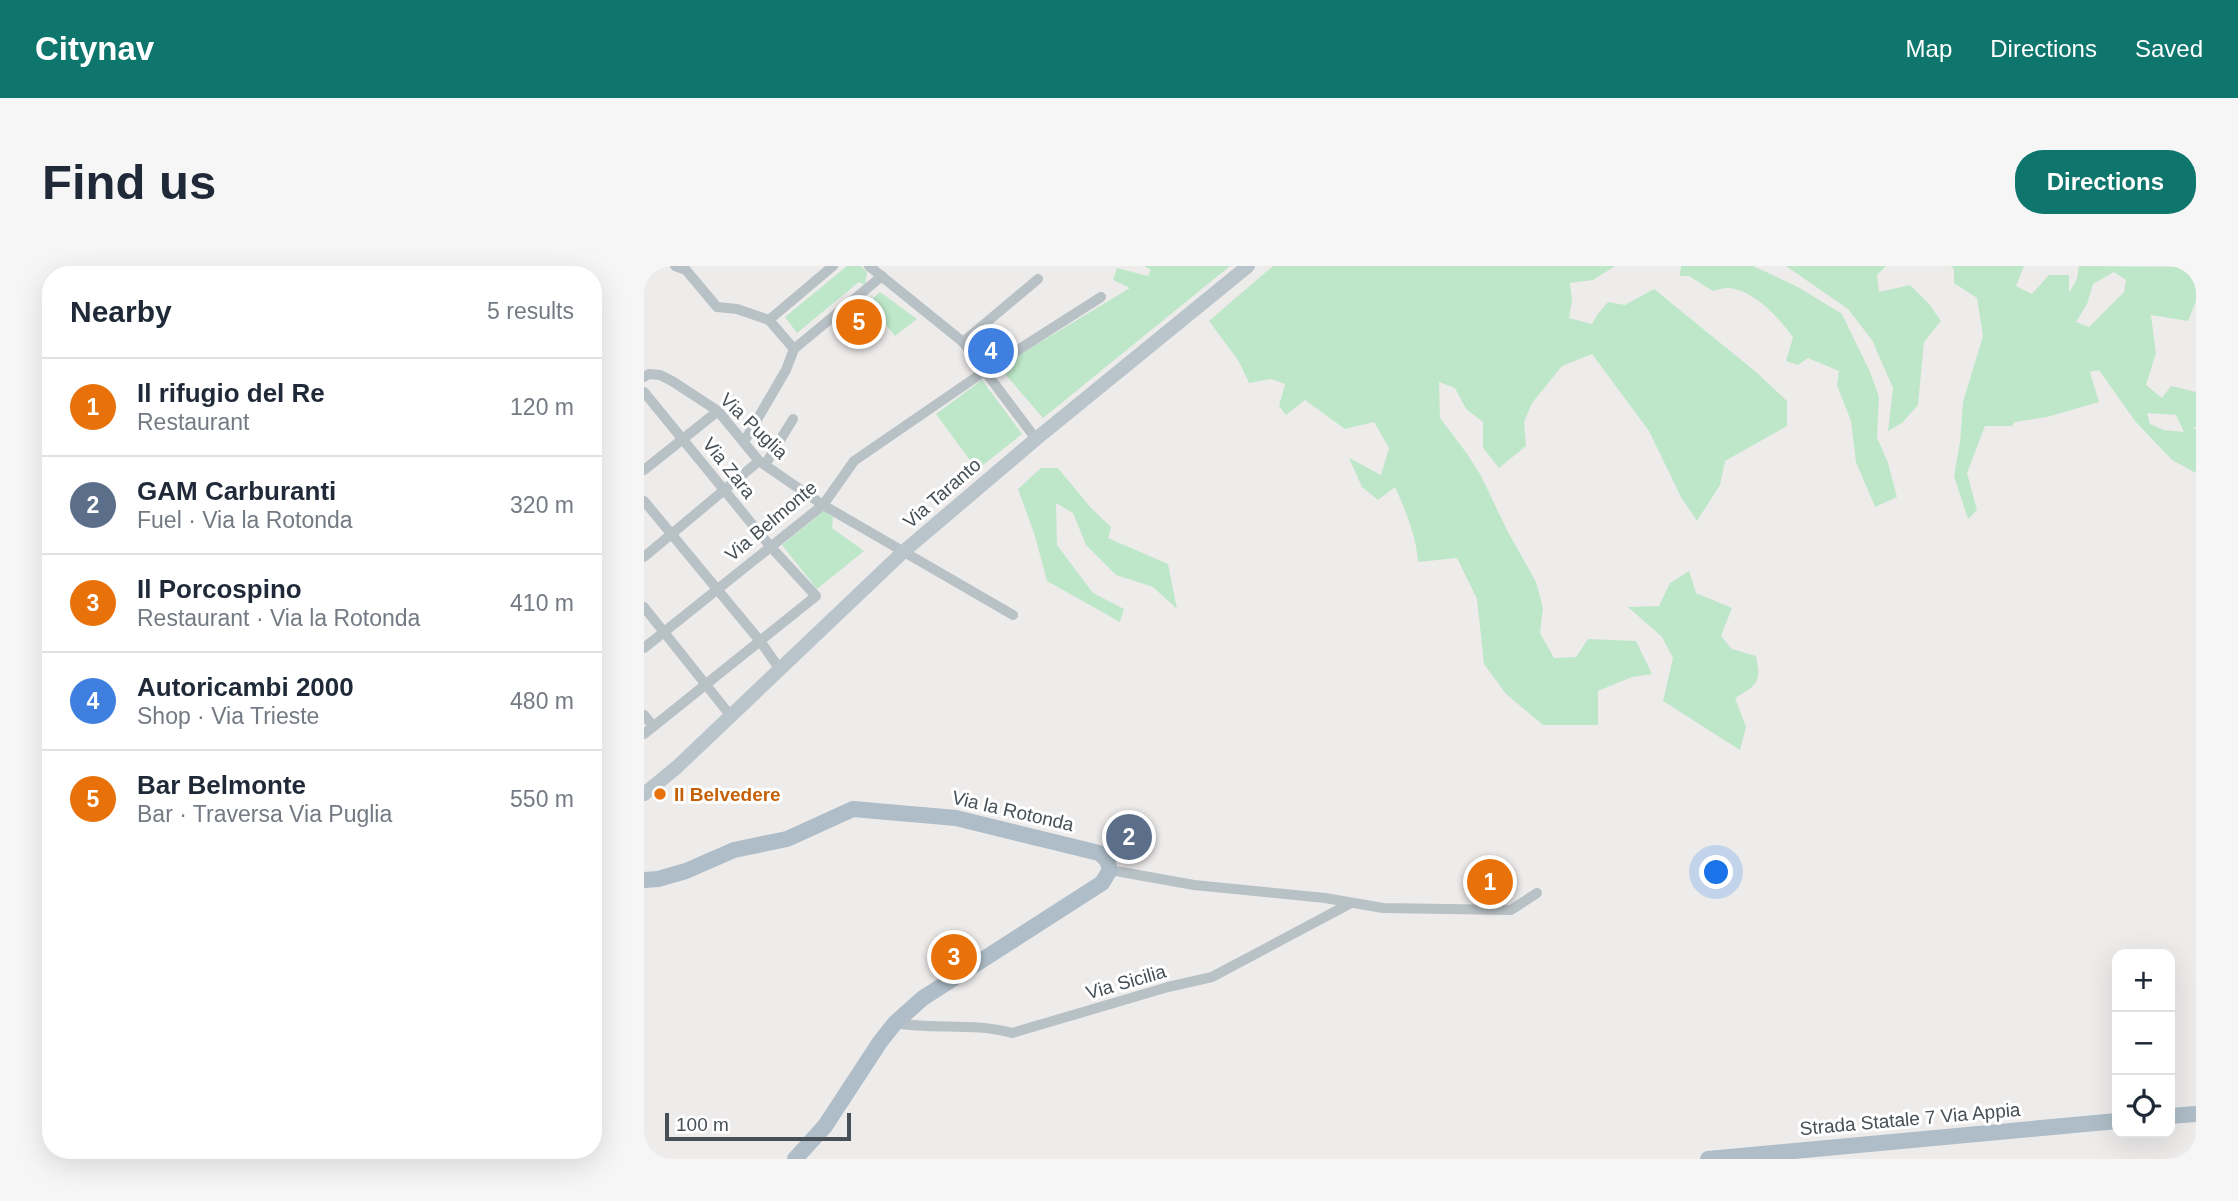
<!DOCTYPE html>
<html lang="en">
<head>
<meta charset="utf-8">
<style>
	body { margin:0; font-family:Helvetica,sans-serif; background:#f6f6f7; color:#1f2937 }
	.controls { position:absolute; right:21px; bottom:21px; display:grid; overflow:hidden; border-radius:14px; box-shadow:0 7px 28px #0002 }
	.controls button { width:63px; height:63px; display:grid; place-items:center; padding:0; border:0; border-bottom:2px solid #e0e1e3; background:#fff; color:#1f2937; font:35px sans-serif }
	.scale { position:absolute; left:21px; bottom:18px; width:186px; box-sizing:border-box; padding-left:7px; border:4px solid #465056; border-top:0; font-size:19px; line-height:24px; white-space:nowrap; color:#465056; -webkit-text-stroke:5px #fff; paint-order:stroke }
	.you { position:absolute; left:1073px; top:607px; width:24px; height:24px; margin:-18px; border:5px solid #fff; border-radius:50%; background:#1a73e8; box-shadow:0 0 0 10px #1a73e833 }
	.badge { display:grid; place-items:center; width:46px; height:46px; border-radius:50%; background:#0f766e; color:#fff; font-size:23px; font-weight:700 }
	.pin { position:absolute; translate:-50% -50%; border:4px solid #fff; box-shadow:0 2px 7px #0006 }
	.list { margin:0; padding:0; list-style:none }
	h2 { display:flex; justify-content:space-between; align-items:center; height:91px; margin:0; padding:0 28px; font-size:30px }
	h2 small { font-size:23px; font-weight:400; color:#747a83 }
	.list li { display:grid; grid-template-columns:46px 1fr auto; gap:21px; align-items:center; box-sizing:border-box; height:98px; padding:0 28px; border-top:2px solid #e0e1e3 }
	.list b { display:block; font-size:26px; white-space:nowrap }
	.list p { margin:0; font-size:23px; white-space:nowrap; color:#747a83 }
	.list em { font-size:23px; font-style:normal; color:#747a83 }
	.icon { flex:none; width:38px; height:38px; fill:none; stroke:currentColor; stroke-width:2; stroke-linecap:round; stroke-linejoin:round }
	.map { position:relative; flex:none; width:1552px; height:893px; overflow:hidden; border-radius:28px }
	header { display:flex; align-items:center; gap:42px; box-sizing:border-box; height:98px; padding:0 35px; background:#0f766e; color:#fff }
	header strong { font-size:33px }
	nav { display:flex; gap:38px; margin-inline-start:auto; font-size:24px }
	.intro { display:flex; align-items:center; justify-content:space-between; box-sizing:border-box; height:168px; padding:0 42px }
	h1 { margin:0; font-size:49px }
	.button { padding:18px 32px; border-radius:28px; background:#0f766e; color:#fff; font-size:24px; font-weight:700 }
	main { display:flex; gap:42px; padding:0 42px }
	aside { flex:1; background:#fff; border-radius:28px; box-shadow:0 7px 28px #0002 }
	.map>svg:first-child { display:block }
</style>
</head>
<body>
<header>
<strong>Citynav</strong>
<nav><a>Map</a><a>Directions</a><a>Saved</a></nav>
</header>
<div class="intro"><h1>Find us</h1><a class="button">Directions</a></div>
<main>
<aside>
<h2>Nearby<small>5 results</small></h2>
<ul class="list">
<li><span class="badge" style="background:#e8710a">1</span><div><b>Il rifugio del Re</b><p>Restaurant</p></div><em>120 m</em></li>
<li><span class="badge" style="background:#5c6f8a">2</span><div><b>GAM Carburanti</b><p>Fuel · Via la Rotonda</p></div><em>320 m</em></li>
<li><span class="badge" style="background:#e8710a">3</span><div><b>Il Porcospino</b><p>Restaurant · Via la Rotonda</p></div><em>410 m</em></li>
<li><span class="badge" style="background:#3f7fe0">4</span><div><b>Autoricambi 2000</b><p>Shop · Via Trieste</p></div><em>480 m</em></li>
<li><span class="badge" style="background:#e8710a">5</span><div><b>Bar Belmonte</b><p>Bar · Traversa Via Puglia</p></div><em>550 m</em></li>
</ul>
</aside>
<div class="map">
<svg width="1552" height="893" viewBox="0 0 1552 893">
	<rect width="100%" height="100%" fill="#eeebeb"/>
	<!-- green -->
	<g fill="#bee7c9" fill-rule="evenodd">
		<polygon points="203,0 217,0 223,6 221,19 215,16 153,67 141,51"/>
		<polygon points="500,0 586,0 399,152 355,101 486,22 469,14 473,2 504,10 507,4"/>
		<path d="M629 0H971L949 14 926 17 928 34 925 52 948 58 953 49 964 36 981 39 1010 23 1112 106 1143 135V160L1081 195 1076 219 1053 255 1037 231 1005 165 948 88 918 100 888 137 880 156 882 180 855 202 839 182V156L822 143 811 122 795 116 796 152 824 189 837 210 864 266 892 316 899 342 896 367 910 392 932 391 944 373 992 375 1008 408 988 411 954 425V459H899L862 428 840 398 833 333 813 292 774 296C772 269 762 246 751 221L734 234 718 221 705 192 737 209 745 182 730 156 701 163 661 134 642 149 635 140 641 118 627 113 605 117 594 94 565 55Z"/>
		<path d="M1037 0H1109L1154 21 1198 48 1226 106 1235 131 1233 171 1244 197 1253 231 1231 241 1212 196 1207 155 1193 119 1195 105 1164 92 1154 99 1142 95 1149 71C1134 51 1112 26 1086 22 1081 21 1074 24 1069 25L1045 10H1036Z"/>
		<polygon points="1142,0 1242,0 1233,9 1235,26 1266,19 1285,38 1297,55 1280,76 1274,139 1258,157 1244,165 1249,122 1228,74 1204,43"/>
		<path d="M1307 0H1380L1372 20 1388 28 1405 9H1425V27L1433 13 1435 0 1552 1V35L1544 55 1507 49 1512 87 1502 119 1518 132 1527 120 1552 126V161L1549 162 1552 163V207L1528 194 1491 155 1455 104 1446 106 1455 136 1403 151 1371 156 1368 160H1341L1323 207 1333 244 1324 253 1310 210 1316 176 1319 136 1339 70 1333 32 1310 17V4ZM1470 6 1482 14 1480 26 1445 61 1432 56 1443 38 1449 18ZM1503 147 1532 149 1540 166 1520 164 1506 158Z"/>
		<polygon points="236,26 273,53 251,70 224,37"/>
		<polygon points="338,114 378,168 333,204 292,148"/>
		<polygon points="397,202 414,202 447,242 467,261 464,272 524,298 533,343 509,321 472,309 442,279 429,247 412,237 413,279 449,327 480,343 476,356 403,315 391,270 374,223"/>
		<polygon points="180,245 189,251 188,262 220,285 173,323 138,279"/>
		<path d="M1045 305 1052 327 1088 342 1077 370 1088 383 1112 390C1118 417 1113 419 1091 432L1102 461 1096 484 1019 435 1029 392 1018 371 984 341 1015 340 1026 317Z"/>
	</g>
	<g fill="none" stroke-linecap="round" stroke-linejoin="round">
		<!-- street -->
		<g stroke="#b8c1c6" stroke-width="10">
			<polyline points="31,0 42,4 73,41 93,43 125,54"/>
			<polyline points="225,0 319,76 392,173"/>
			<polyline points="319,76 394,13"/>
			<polyline points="150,83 125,54 189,0"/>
			<polyline points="0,111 5,108 16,109 28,115 74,145 115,195 179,239 369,349"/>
			<polyline points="0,126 126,280 172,330 0,468"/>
			<polyline points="100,176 142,104 150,83 238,10"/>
			<polyline points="121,199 149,153"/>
			<polyline points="0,204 74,145"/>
			<polyline points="0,235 116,375 135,402"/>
			<polyline points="0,291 115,195"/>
			<polyline points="0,341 86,449"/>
			<polyline points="0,382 179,239 210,195 341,105 457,31"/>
			<polyline points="0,449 9,460"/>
			<polyline points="466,604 550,619 681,632 739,642 867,644 893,627"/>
			<path d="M251 757C290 764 329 756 368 767L524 721 568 711 707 637"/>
		</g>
		<!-- secondary -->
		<polyline stroke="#b9c4cb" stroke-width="14" points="0,528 33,501 259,286 392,173 604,0"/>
		<!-- primary -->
		<g stroke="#aebdc7" stroke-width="16">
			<polyline points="0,614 14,613 42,605 90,584 143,573 209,543 312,552 455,587 463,594 466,604 458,617 279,732 251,757 236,776 181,860 151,893"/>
			<polyline points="1526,850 1552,848"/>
			<polyline points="1064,893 1473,855"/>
		</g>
	</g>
	<!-- markers -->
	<circle fill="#e8710a" stroke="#fff" stroke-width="2.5" cx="16" cy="528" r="7"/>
	<g text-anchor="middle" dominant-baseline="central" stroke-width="6" stroke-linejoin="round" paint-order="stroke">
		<!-- street labels -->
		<g font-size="19" fill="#465056" stroke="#fff">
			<text transform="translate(110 160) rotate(44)">Via Puglia</text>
			<text transform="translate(85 202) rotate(51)">Via Zara</text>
			<text transform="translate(298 227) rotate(-41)">Via Taranto</text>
			<text transform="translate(127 255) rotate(-40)">Via Belmonte</text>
			<text transform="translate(369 545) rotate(13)">Via la Rotonda</text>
			<text transform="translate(482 716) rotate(-16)">Via Sicilia</text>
			<text transform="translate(1266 853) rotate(-5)">Strada Statale 7 Via Appia</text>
		</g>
		<!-- food labels -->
		<g font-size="19" font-weight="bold" fill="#c56008" stroke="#fff" text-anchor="start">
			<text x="30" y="528">Il Belvedere</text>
		</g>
	</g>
</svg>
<div class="controls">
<button>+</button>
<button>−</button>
<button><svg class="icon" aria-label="locate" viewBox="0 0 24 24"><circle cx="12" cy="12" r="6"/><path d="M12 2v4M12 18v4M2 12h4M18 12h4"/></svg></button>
</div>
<div class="scale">100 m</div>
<div class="you"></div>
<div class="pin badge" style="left:846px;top:616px;background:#e8710a">1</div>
<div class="pin badge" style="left:485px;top:571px;background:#5c6f8a">2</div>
<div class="pin badge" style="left:310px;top:691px;background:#e8710a">3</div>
<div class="pin badge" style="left:347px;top:85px;background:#3f7fe0">4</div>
<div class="pin badge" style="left:215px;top:56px;background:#e8710a">5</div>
</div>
</main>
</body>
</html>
